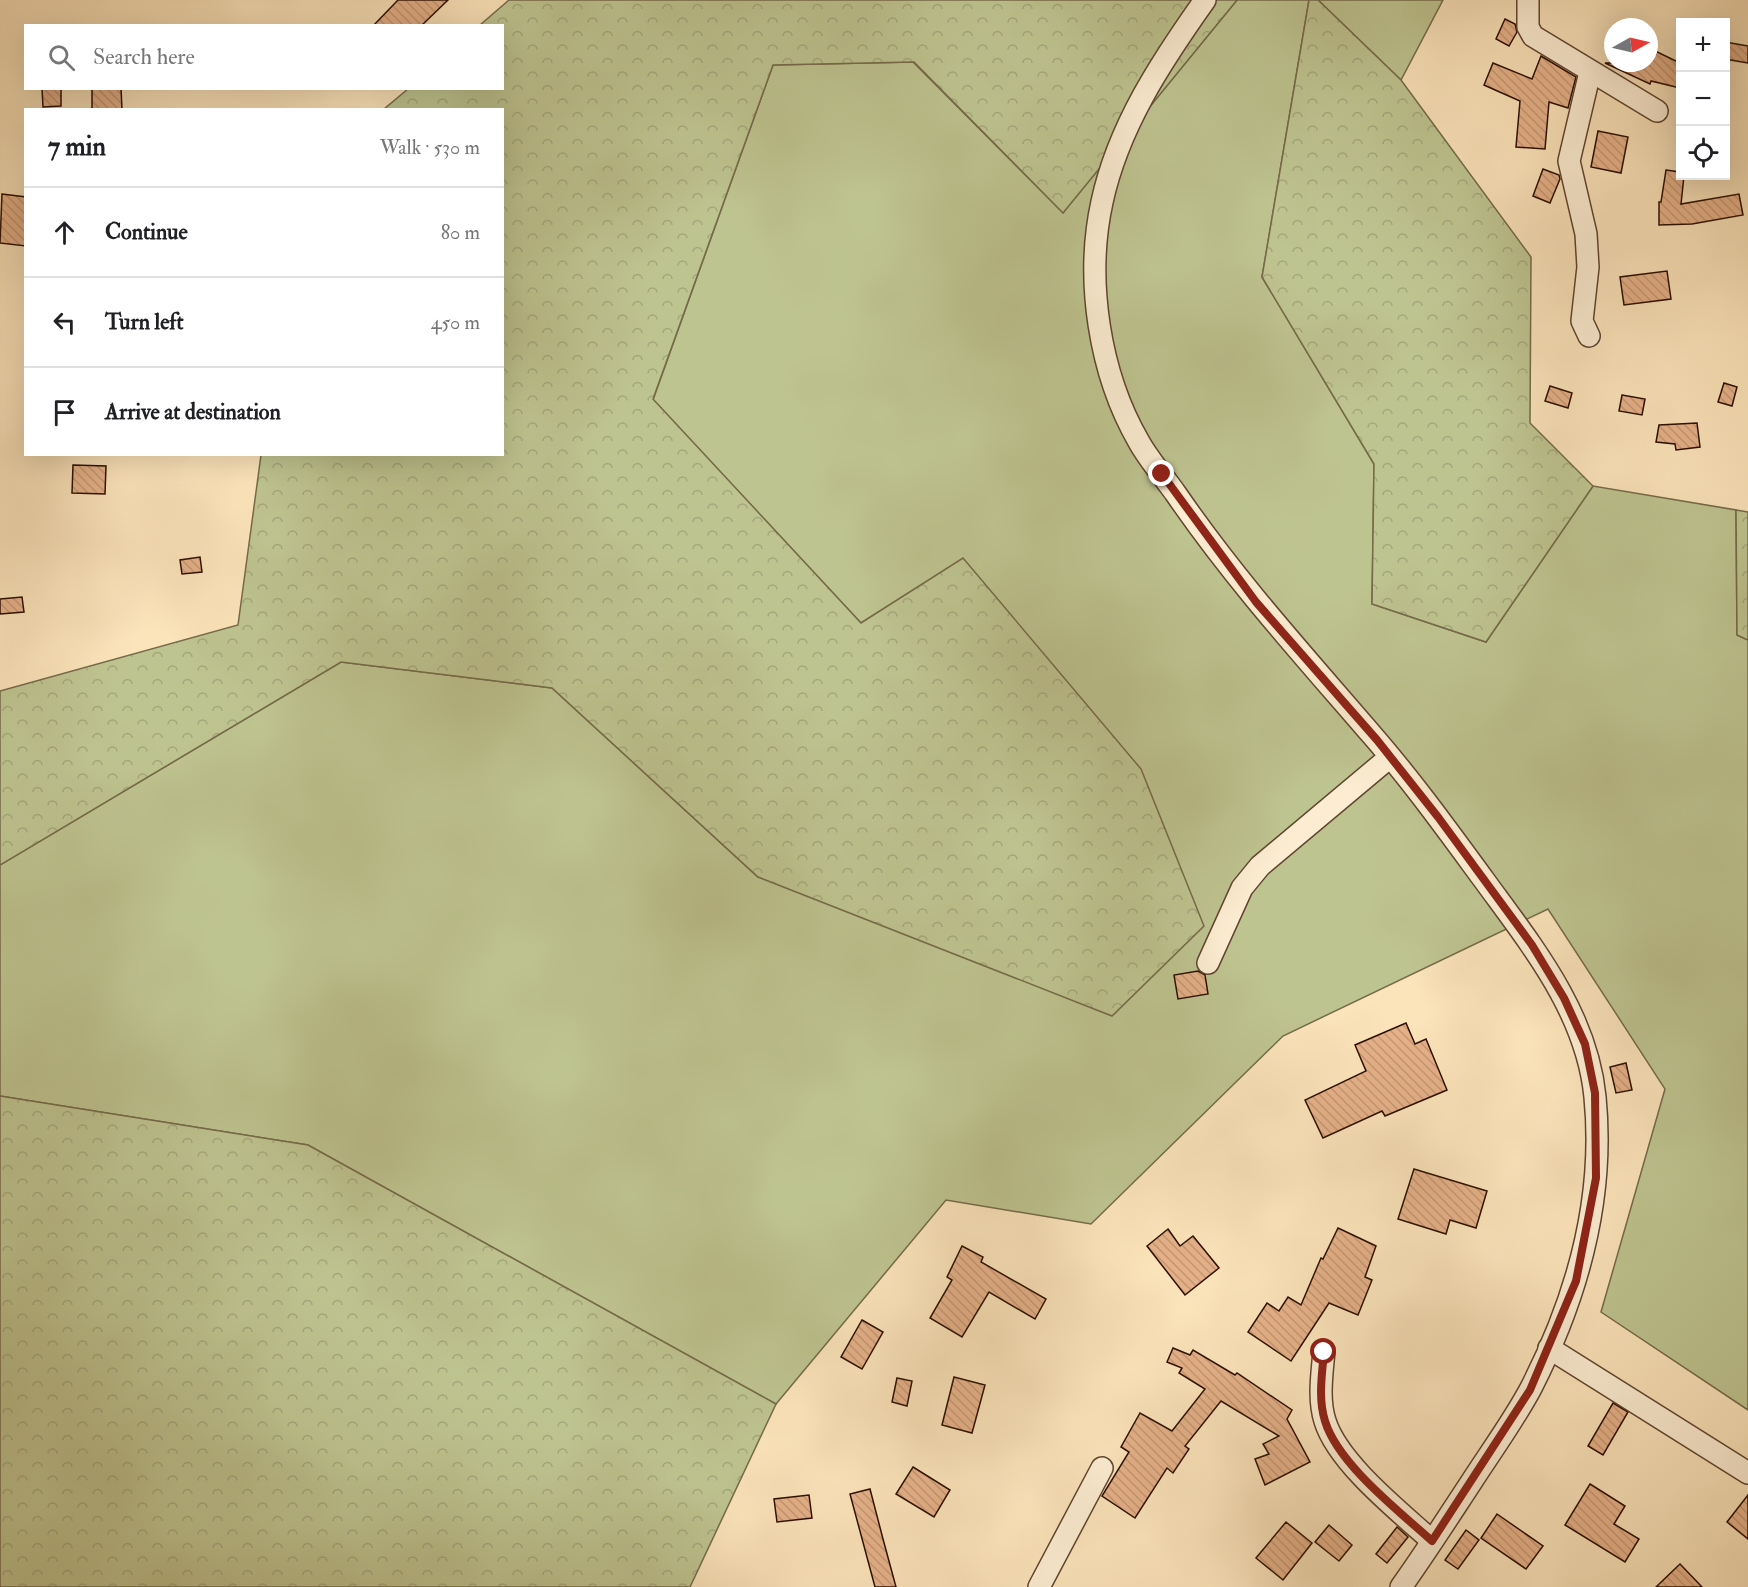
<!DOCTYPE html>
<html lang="en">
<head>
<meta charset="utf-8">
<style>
	body { margin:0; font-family:"IM FELL Double Pica",serif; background:#f6f6f6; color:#202124 }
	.controls { position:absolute; right:18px; top:18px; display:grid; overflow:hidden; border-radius:0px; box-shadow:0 6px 24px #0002 }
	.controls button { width:54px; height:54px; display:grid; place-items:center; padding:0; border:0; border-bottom:2px solid #e0e0e0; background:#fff; color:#202124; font:30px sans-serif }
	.compass { position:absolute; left:1604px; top:18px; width:54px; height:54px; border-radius:50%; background:#fff; box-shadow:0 6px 24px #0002; rotate:82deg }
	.stop { position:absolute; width:18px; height:18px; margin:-14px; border:4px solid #8f2418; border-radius:50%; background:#fff }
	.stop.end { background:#8f2418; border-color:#fff; box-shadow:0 2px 6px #0008 }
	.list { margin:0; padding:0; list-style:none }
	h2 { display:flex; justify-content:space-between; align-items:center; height:78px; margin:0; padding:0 24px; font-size:26px }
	h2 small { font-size:20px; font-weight:400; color:#757577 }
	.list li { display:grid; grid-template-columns:39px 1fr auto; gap:18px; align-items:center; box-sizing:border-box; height:90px; padding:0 24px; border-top:2px solid #e0e0e0 }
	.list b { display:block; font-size:22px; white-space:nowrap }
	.list em { font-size:20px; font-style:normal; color:#757577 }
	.icon { flex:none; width:33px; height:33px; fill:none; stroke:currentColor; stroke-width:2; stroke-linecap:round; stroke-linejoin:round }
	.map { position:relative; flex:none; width:1748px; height:1587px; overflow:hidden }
	.search { position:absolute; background:#fff; box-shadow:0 6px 24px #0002; left:24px; top:24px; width:480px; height:66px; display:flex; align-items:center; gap:15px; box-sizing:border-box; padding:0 21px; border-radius:0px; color:#757577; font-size:22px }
	.panel { position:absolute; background:#fff; box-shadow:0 6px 24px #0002; left:24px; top:108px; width:480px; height:348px; border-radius:0px }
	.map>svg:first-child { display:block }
</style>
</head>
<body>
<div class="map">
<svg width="1748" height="1587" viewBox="0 0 1748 1587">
	<defs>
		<pattern id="forest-crowns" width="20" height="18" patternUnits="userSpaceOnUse" patternTransform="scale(1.5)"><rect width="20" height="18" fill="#bec490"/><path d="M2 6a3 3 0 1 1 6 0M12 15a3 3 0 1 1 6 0" fill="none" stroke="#a3a77b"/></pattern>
		<pattern id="building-back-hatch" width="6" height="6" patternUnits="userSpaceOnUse" patternTransform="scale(1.5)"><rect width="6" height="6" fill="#e5b188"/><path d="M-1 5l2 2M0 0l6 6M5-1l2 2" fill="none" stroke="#c59774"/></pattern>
	</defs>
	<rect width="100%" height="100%" fill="#fbe3ba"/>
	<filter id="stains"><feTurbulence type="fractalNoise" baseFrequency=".00333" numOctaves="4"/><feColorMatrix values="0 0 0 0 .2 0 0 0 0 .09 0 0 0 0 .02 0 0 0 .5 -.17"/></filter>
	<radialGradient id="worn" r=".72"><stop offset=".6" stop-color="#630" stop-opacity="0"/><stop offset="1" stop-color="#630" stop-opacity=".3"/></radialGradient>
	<!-- green -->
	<g fill="#bec490" stroke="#756a49" stroke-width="1.5">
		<polygon points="1237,0 1309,0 1262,277 1374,464 1372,604 1486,642 1593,486 1736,510 1737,635 1748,640 1748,1410 1601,1312 1665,1089 1548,909 1283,1036 1091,1224 946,1200 776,1404 308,1145 0,1096 0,865 341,662 552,688 758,877 963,559 861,623 653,400 773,65 913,62 1063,213"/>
		<polygon points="1318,0 1443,0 1401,80"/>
	</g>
	<!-- forest -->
	<g fill="url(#forest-crowns)" stroke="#756a49" stroke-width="1.5">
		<polygon points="509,0 1237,0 1063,213 914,62 773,65 653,399 861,623 963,558 1141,769 1204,926 1112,1016 758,877 552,688 341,662 0,865 0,691 238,625 261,455 502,454 502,110 384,109 408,89 502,88 502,26 480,25"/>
		<polygon points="1309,0 1318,0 1401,80 1531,257 1530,423 1593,486 1486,642 1372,604 1374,464 1262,277"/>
		<polygon points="1736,510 1748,512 1748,640 1737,635"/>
		<polygon points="0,1096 308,1145 776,1404 690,1587 0,1587"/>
	</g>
	<!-- building -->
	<g fill="url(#building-back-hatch)" stroke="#2c0f02" stroke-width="1.5">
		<polygon points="398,0 448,0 421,26 373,26"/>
		<polygon points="1505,19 1515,24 1517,32 1509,46 1496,39"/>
		<polygon points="1725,42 1748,46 1748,63 1725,59"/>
		<polygon points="1649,48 1680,63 1680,88 1651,81 1650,84 1605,63 1649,63"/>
		<polygon points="1541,56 1576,77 1568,108 1549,102 1545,149 1516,147 1520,101 1484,85 1493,63 1532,79"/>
		<polygon points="42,88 61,88 61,106 43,107"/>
		<polygon points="92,88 121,88 122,110 92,110"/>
		<polygon points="1598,131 1628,137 1621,173 1591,167"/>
		<polygon points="1543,169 1559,175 1560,179 1550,203 1533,196"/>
		<polygon points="1666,170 1680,172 1680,176 1684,176 1681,204 1739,194 1743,215 1692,224 1659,225 1659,202 1661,202"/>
		<polygon points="2,194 26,197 26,246 0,243"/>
		<polygon points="1667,271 1671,299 1624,305 1620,277"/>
		<polygon points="1724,383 1737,387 1732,406 1718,402"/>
		<polygon points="1550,386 1572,393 1568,408 1545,401"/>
		<polygon points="1622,395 1645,399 1642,415 1619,411"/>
		<polygon points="1697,423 1700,447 1676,450 1675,444 1656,442 1659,425"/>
		<polygon points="73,465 106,466 105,494 72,493"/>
		<polygon points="200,557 202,572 182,574 180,560"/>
		<polygon points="22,597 24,612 0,614 0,599"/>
		<polygon points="1198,971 1205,975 1208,994 1178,999 1174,975"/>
		<polygon points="1406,1023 1415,1044 1426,1039 1447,1090 1385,1116 1382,1111 1323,1138 1305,1100 1366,1071 1355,1045"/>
		<polygon points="1626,1063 1632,1090 1616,1093 1610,1067"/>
		<polygon points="1414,1169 1487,1191 1476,1228 1450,1220 1446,1234 1398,1219"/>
		<polygon points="1338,1228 1376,1246 1365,1277 1372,1280 1358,1315 1329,1303 1291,1361 1248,1332 1267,1303 1279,1311 1288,1297 1301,1305 1321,1258 1323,1259"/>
		<polygon points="1168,1229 1180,1246 1193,1236 1219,1268 1185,1295 1147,1246"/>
		<polygon points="962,1246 983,1257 981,1262 1046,1299 1035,1319 989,1292 962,1337 930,1318 952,1280 947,1277"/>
		<polygon points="862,1320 883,1332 862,1369 841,1357"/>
		<polygon points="1173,1348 1190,1355 1193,1350 1235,1375 1237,1373 1292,1410 1287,1419 1310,1462 1265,1485 1255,1459 1269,1454 1263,1444 1279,1436 1221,1401 1185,1446 1189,1449 1173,1473 1167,1468 1135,1518 1102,1496 1129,1452 1121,1447 1140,1413 1172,1431 1205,1389 1179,1373 1182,1368 1167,1362"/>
		<polygon points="954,1377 985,1385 972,1433 942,1425"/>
		<polygon points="897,1378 912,1381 907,1406 892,1402"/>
		<polygon points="1613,1403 1628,1412 1603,1455 1588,1446"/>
		<polygon points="913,1467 950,1490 934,1517 896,1494"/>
		<polygon points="1590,1484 1625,1506 1614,1524 1639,1539 1625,1562 1565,1525"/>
		<polygon points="870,1489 883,1539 896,1587 875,1587 850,1494"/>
		<polygon points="809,1495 812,1518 777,1522 774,1499"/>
		<polygon points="1748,1495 1748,1539 1727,1522"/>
		<polygon points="1497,1514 1543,1546 1526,1569 1481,1538"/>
		<polygon points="1286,1522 1312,1543 1283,1580 1256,1558"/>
		<polygon points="1329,1525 1352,1545 1339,1561 1315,1542"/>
		<polygon points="1397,1527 1408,1537 1387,1563 1376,1554"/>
		<polygon points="1466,1530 1479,1540 1458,1569 1445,1560"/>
		<polygon points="1680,1564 1702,1587 1656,1587"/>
	</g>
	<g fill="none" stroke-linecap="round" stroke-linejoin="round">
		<defs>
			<g id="minor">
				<path d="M1205 0C1161 62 1118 127 1102 202 1085 279 1099 373 1139 442 1149 460 1164 477 1176 494 1235 580 1304 656 1372 735 1412 781 1448 831 1484 880 1532 946 1587 1013 1595 1097 1605 1198 1577 1298 1531 1388 1514 1420 1492 1450 1472 1481 1449 1516 1426 1552 1401 1587"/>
				<polyline points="1528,0 1528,27 1533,36 1657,111"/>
				<polyline points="1589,336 1582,321 1588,267 1586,234 1569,161 1590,72"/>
				<polyline points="1208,963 1242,888 1260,866 1390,757"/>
				<polyline points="1549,1348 1748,1473"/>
				<path d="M1324 1351C1322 1374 1318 1399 1325 1421 1338 1463 1399 1511 1432 1541"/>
				<polyline points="1039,1587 1102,1468"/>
			</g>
		</defs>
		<!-- minor casing -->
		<use href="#minor" stroke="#604430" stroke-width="24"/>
		<!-- minor -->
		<use href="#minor" stroke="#fcedd2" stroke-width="21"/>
	</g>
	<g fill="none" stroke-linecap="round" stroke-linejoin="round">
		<!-- route -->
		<path stroke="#8f2418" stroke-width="8" d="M1162 474 1256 602 1377 740 1438 817 1532 945 1564 998 1585 1044 1595 1093 1596 1178 1576 1281 1530 1390 1432 1541C1399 1511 1338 1464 1325 1421 1318 1399 1322 1374 1324 1352"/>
	</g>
	<rect width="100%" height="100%" filter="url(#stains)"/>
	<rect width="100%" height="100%" fill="url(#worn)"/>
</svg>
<div class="controls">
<button>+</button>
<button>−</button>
<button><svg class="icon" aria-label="locate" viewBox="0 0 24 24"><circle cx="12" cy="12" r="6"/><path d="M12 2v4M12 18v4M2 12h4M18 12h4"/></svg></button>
</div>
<svg class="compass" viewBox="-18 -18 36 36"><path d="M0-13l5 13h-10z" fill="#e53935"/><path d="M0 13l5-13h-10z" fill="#757577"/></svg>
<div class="stop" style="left:1324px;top:1352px"></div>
<div class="stop end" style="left:1162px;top:474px"></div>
<div class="search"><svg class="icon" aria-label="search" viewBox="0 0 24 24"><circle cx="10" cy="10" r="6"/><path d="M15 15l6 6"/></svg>Search here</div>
<section class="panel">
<h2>7 min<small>Walk · 530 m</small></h2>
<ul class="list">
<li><svg class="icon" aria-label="ahead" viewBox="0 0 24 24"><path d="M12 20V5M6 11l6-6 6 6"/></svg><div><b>Continue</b></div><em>80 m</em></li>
<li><svg class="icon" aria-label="left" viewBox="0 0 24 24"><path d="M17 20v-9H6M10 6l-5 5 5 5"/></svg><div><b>Turn left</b></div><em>450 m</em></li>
<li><svg class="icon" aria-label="arrive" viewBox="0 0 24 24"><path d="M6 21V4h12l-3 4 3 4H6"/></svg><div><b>Arrive at destination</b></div></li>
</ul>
</section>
</div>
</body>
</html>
